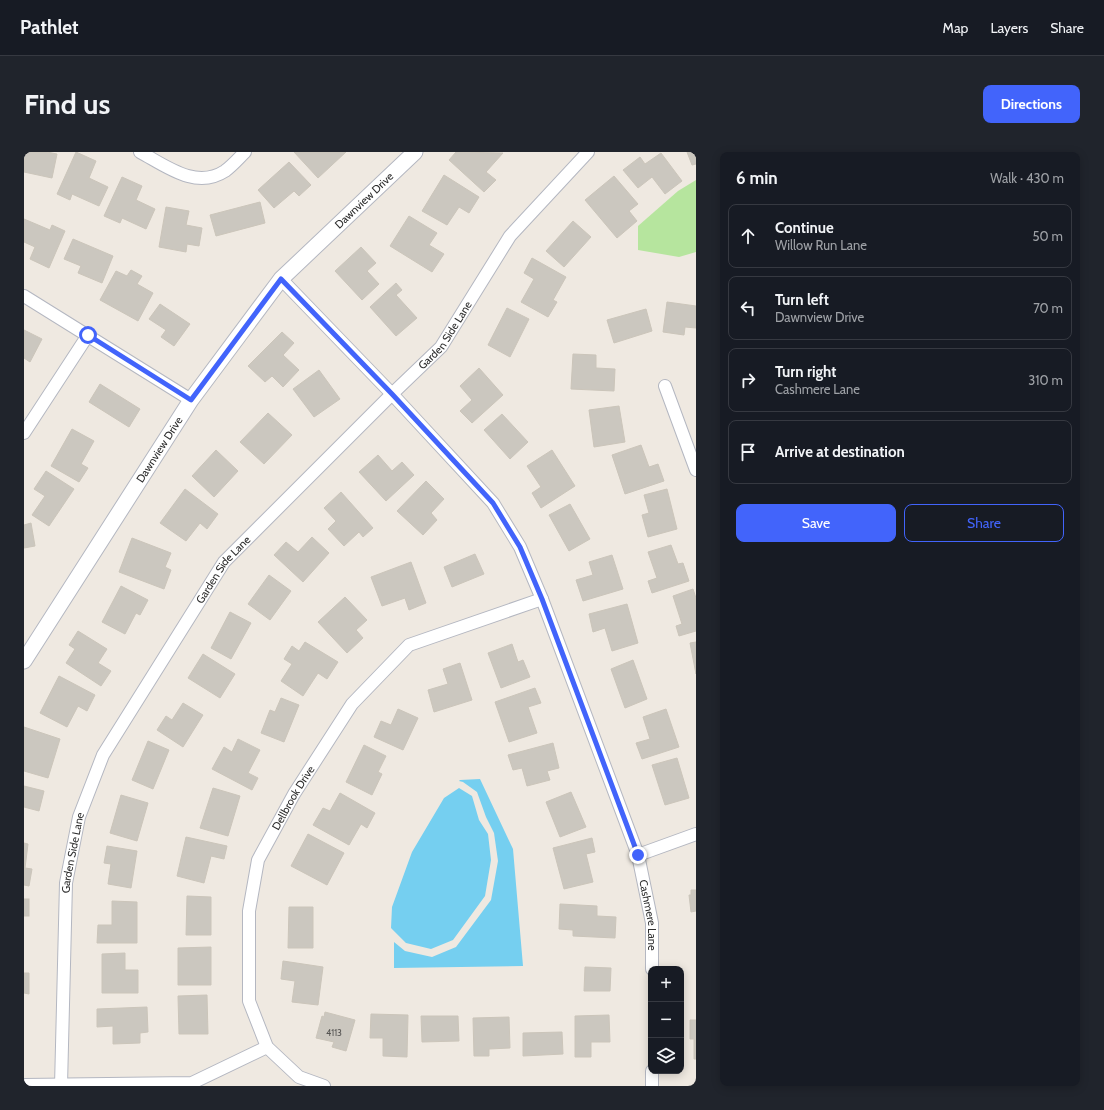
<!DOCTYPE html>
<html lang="en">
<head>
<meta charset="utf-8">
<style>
	body { margin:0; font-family:Cabin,sans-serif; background:#20242c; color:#f1f3f6 }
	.controls { position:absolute; right:12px; bottom:12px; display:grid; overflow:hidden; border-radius:8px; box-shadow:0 2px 10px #0003 }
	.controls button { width:36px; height:36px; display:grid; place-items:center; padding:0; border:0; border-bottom:1px solid #363941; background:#171b24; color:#f1f3f6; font:20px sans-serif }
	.stop { position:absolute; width:12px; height:12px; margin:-9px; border:3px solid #4264fb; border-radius:50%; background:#fff }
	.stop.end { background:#4264fb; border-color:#fff; box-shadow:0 1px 4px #0008 }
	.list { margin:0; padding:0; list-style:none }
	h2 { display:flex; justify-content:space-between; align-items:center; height:52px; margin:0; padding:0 16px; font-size:17px }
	h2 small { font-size:13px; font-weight:400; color:#9ea1a6 }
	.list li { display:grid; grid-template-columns:26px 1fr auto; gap:12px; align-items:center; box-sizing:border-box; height:64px; margin:0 8px 8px; padding:0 8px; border:1px solid #363941; border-radius:8px }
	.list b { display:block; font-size:15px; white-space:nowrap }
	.list p { margin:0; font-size:13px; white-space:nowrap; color:#9ea1a6 }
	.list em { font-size:13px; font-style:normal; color:#9ea1a6 }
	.actions { display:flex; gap:8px; padding:12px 16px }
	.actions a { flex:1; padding:9px 0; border:1px solid #4264fb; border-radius:8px; text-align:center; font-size:14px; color:#4264fb }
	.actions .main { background:#4264fb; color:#fff }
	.icon { flex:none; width:22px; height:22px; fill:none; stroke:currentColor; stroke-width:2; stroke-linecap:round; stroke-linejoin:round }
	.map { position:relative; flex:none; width:672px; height:934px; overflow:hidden; border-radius:8px }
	header { display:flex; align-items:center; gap:24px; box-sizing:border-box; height:56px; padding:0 20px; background:#171b24; border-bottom:1px solid #363941 }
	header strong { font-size:19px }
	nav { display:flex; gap:22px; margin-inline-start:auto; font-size:14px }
	.intro { display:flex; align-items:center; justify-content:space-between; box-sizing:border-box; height:96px; padding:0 24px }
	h1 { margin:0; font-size:28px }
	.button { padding:10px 18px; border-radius:8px; background:#4264fb; color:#fff; font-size:14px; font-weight:700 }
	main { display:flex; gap:24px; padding:0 24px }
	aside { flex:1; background:#171b24; border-radius:8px; box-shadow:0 2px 10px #0003 }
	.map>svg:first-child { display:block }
</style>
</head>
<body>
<header>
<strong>Pathlet</strong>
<nav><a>Map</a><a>Layers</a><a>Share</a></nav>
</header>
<div class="intro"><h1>Find us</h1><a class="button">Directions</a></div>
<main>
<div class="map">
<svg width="672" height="934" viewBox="0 0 672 934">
	<rect width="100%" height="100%" fill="#efe9e1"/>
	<!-- green -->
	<polygon fill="#b6e59e" points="672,28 672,100 655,105 614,98 614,74 654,39"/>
	<!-- water -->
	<g fill="#75cff0">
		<polygon points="456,627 489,697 499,814 370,816 370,790 381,799 408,805 432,795 467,748 474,709 470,681 462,665 453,640 439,630 435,629 436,628"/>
		<polygon points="435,636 448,644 455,668 464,682 467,708 461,744 429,788 407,797 382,791 367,776 368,755 388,700 420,646"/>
	</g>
	<!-- building -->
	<g fill="#cbc7bf" stroke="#cbc5ba">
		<polygon points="0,0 23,0 33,2 28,26 0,20"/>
		<polygon points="52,0 72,9 65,26 84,35 75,54 48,42 46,48 33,42"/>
		<polygon points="270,0 322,0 294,26"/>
		<polygon points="432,0 479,1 462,20 472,28 460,40 425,8"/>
		<polygon points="663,0 672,0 672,12 668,13"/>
		<polygon points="637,1 658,29 641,42 628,25 614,36 599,18 616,5 621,12"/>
		<polygon points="265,10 287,33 275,44 270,39 250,56 234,38"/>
		<polygon points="420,23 455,45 445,61 435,55 423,73 398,59"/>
		<polygon points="590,24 614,52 605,59 613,69 593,86 561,48"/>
		<polygon points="98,25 118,34 112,48 131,57 122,77 98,66 96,71 80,64"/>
		<polygon points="236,50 241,71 192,84 186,63"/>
		<polygon points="142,55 165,59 162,73 178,76 175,94 163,92 162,100 135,95"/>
		<polygon points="385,64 413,81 405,93 420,102 408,120 366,94"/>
		<polygon points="0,67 26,78 28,73 41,79 25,116 6,107 11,95 0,90"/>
		<polygon points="549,69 567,85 540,115 522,99"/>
		<polygon points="49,87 89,104 78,131 54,121 57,114 40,107"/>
		<polygon points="337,95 352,111 343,119 355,132 338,148 311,119"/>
		<polygon points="508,106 542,125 529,148 533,150 524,165 497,150 510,127 500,121"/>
		<polygon points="107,118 118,124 113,132 129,141 114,169 76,148 92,119 103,124"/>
		<polygon points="372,131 378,138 372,143 393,166 372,184 346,155"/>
		<polygon points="643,150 672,154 672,176 661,175 660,183 639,180"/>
		<polygon points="136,152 166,172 150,194 137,185 142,178 125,167"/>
		<polygon points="483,156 505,167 486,205 464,193"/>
		<polygon points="622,157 628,179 590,191 583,168"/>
		<polygon points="0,178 18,187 6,210 0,206"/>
		<polygon points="258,180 270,191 259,203 275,218 259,235 248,224 241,230 224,214"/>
		<polygon points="549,202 572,203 572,216 591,217 590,239 547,237"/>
		<polygon points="455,216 479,243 448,271 436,259 448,248 436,234"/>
		<polygon points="295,218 316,247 290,265 269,237"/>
		<polygon points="76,232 116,257 105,275 65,250"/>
		<polygon points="595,254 601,290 570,295 565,258"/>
		<polygon points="244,261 268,283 240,312 216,290"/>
		<polygon points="478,262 504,290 486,307 460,278"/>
		<polygon points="48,277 70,289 57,312 64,316 55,330 27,314"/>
		<polygon points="617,293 625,315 634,312 640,329 601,342 588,303"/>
		<polygon points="192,298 214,319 190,345 168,324"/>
		<polygon points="528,298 551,334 517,356 508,341 517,335 503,314"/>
		<polygon points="354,303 368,319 378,310 390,323 362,349 335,320"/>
		<polygon points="22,319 50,337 25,374 8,363 21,344 10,337"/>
		<polygon points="402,329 420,347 407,361 413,368 399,383 373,359"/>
		<polygon points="161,337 194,362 183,377 176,371 162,389 136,371"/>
		<polygon points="643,337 653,377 624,385 618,363 625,361 620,343"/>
		<polygon points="317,340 349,376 339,385 335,380 320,394 304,377 312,369 300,356"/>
		<polygon points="546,352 566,387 545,399 525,363"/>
		<polygon points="7,371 11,394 0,396 0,373"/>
		<polygon points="288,385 305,401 279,430 250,403 262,390 274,400"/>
		<polygon points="108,386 147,401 141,415 147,418 140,437 95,420"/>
		<polygon points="647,393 654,412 659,411 665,429 628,441 624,429 633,426 624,400"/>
		<polygon points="451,402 460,422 428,435 420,415"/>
		<polygon points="588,403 599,437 559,449 552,428 569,423 565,410"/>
		<polygon points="387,410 402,451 385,458 381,446 358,454 347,425"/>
		<polygon points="245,423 267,439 246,468 224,452"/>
		<polygon points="97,434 124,448 116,463 112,461 101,482 78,470"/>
		<polygon points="669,437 672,446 672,479 655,484 652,474 658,472 649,444"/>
		<polygon points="321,445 343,468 332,478 339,486 323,501 294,470"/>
		<polygon points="603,452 614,491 588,499 581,476 569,480 565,462"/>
		<polygon points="206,460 227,471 207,507 187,496"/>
		<polygon points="54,479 83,497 74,511 87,519 77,534 42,511 51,497 45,493"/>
		<polygon points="281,490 314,510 303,527 294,521 279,544 257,529 268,512 260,507 268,494 275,499"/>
		<polygon points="672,490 672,522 666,491"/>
		<polygon points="488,492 494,510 499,508 506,525 477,536 464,501"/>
		<polygon points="179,502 211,522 196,546 164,526"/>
		<polygon points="609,508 623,547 601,556 587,517"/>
		<polygon points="436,511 448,548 410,560 404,538 424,532 419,517"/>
		<polygon points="35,524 71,543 63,559 54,554 43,575 16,561"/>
		<polygon points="511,536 517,551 504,555 513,581 485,590 471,550"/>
		<polygon points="257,546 275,553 260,590 237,581 246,558 251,560"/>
		<polygon points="159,551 179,563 159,595 133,578 142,564 148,568"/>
		<polygon points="374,557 394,566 379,598 350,585 357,569 367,573"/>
		<polygon points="642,557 655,595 618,607 612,591 626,587 619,565"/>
		<polygon points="0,575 36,587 24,626 0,619"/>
		<polygon points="214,587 236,598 224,621 234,626 228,638 188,617 200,595 208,600"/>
		<polygon points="124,589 145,598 129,637 108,628"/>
		<polygon points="529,591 535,616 523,619 526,628 503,634 498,616 489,618 484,603"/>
		<polygon points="340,593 362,604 354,620 358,622 348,643 322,630"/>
		<polygon points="653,606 665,646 641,653 628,613"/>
		<polygon points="0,634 20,639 15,659 0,655"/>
		<polygon points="189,636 216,644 204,684 176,676"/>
		<polygon points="547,640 562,675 536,685 522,650"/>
		<polygon points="316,641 351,661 343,676 337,672 325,693 289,673 299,656 306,659"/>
		<polygon points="97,643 124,651 113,689 86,681"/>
		<polygon points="284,682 320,701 303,733 267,714"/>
		<polygon points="162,685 203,694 200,707 187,704 180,731 153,724"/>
		<polygon points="568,686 571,700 562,702 569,730 540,737 529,696"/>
		<polygon points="0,691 4,692 1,716 8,717 5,734 0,733"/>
		<polygon points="83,694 113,699 107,736 84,732 87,712 80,711"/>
		<polygon points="667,738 672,738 672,759 667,760 665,743 667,743"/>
		<polygon points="163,744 187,745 187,783 162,783"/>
		<rect x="0" y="747" width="5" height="17"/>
		<polygon points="88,749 113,750 113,791 73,791 74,773 88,773"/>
		<polygon points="536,752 573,754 573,764 592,765 591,786 549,784 549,778 535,777"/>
		<polygon points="265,755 289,755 289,796 264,796"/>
		<polygon points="187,795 187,833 154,833 154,796"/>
		<polygon points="101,801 101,818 114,818 114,841 78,841 78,802"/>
		<polygon points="259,809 299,815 294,853 268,850 271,829 257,827"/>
		<polygon points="561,815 587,816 586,839 560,839"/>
		<polygon points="0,821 5,821 5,842 0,841"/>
		<polygon points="183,843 184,882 155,882 154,844"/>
		<polygon points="123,855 124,880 116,881 116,891 89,892 89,874 73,875 73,857"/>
		<polygon points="301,860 331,868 322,899 308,895 310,890 292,886 298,864 300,865"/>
		<polygon points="347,862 384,863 383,905 359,904 359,886 346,886"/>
		<polygon points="585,863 586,890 567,890 567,905 551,905 551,864"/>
		<polygon points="397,864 434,864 435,889 398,890"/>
		<polygon points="485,865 486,896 465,897 465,904 450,904 449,866"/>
		<polygon points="666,868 672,868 672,907 670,907 670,887 666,887"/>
		<polygon points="538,880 539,902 499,904 499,881"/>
	</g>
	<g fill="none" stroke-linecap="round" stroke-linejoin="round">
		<defs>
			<g id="minor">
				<path d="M116 0C142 14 172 38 201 19 208 14 215 6 221 0"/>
				<path id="s1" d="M257 127 368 242 469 351 496 395 518 447 614 703 628 771V817"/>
				<polyline points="0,144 167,248"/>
				<polyline points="641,234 672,318"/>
				<polyline points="0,281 64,183"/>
				<polyline points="614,703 672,682"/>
				<polyline points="0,933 168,931 243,895"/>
				<path id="s2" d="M37 934 42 731 55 665 79 603 200 410 368 242 417 195 486 84 564 0"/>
				<path id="s3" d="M300 934 275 925 243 895 225 849V759L234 708 270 642 328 552 385 493 518 447"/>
				<polyline points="628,934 628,919"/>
			</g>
			<g id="tertiary">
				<path id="s4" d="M0 509 167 248 257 127 391 0"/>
			</g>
		</defs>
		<!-- minor casing -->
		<use href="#minor" stroke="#b4b7c1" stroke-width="14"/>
		<!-- tertiary casing -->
		<use href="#tertiary" stroke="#b4b7c1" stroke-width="17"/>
		<!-- minor -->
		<use href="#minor" stroke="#fff" stroke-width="12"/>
		<!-- tertiary -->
		<use href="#tertiary" stroke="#fff" stroke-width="15"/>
	</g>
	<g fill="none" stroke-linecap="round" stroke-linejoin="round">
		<!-- route -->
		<polyline stroke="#4264fb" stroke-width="5" points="64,183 167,248 257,127 368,242 469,351 496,395 518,447 614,703"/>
	</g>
	<g text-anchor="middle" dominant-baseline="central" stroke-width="3.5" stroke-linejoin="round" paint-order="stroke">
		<!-- number labels -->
		<g font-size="9" fill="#555452">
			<text x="310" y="880">4113</text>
		</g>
		<!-- street labels -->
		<g font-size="11" fill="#2e2e2e" stroke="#fff">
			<text stroke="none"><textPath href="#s4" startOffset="575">Dawnview Drive</textPath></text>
			<text stroke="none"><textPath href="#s2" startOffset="882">Garden Side Lane</textPath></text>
			<text stroke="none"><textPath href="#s4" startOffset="251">Dawnview Drive</textPath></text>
			<text stroke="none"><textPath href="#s2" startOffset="558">Garden Side Lane</textPath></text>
			<text stroke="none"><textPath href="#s3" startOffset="333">Dellbrook Drive</textPath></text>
			<text stroke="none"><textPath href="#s2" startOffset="234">Garden Side Lane</textPath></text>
			<text stroke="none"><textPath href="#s1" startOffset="751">Cashmere Lane</textPath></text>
		</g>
	</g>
</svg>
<div class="controls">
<button>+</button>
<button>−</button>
<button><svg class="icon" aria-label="layers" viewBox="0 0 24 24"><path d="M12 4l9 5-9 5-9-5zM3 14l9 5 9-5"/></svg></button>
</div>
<div class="stop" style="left:64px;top:183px"></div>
<div class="stop end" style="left:614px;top:703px"></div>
</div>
<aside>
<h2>6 min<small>Walk · 430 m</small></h2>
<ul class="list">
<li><svg class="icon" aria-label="ahead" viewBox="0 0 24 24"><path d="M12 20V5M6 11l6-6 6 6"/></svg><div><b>Continue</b><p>Willow Run Lane</p></div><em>50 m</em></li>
<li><svg class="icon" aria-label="left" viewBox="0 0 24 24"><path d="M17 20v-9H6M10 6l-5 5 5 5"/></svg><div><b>Turn left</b><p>Dawnview Drive</p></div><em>70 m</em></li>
<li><svg class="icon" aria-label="right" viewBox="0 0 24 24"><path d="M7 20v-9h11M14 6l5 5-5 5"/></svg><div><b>Turn right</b><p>Cashmere Lane</p></div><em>310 m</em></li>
<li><svg class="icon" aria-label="arrive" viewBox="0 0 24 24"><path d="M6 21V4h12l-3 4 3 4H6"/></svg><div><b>Arrive at destination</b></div></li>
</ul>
<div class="actions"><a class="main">Save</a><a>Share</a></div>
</aside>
</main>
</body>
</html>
